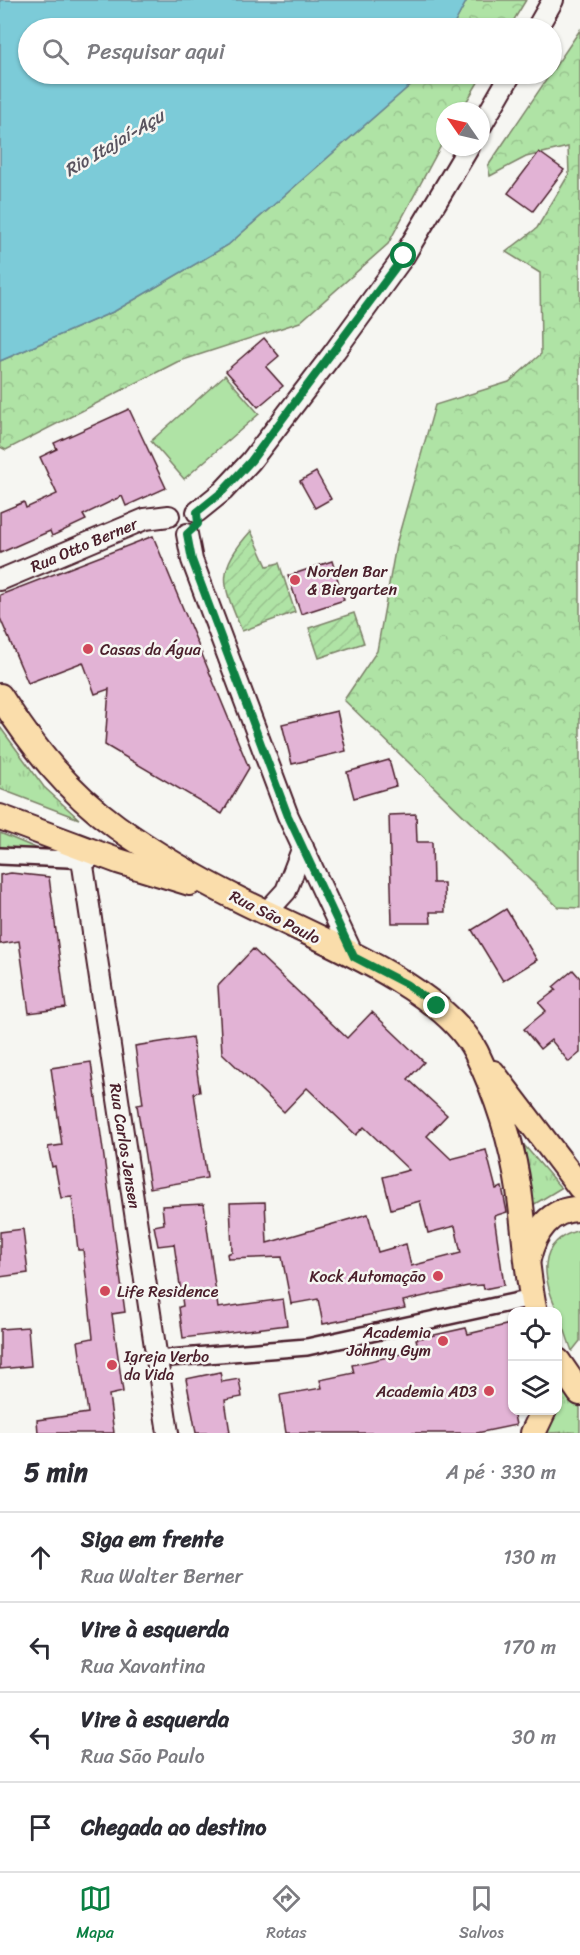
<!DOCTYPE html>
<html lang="pt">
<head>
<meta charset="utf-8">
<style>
	body { margin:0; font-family:Sriracha,sans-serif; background:#f7f7f7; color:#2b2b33 }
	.controls { position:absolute; right:18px; bottom:18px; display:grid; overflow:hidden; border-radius:12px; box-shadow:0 2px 4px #0004 }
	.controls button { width:54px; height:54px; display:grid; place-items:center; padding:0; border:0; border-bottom:2px solid #e1e1e2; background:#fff; color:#2b2b33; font:30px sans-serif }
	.compass { position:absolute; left:436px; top:102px; width:54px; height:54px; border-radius:50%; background:#fff; box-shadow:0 2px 4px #0004; rotate:304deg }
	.stop { position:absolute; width:18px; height:18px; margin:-14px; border:4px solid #0b8043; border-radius:50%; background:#fff }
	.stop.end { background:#0b8043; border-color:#fff; box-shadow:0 2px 6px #0008 }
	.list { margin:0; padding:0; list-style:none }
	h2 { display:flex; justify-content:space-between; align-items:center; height:78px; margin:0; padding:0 24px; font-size:26px }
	h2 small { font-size:20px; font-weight:400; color:#7c7c81 }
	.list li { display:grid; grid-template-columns:39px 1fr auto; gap:18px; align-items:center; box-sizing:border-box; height:90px; padding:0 24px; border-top:2px solid #e1e1e2 }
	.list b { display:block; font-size:22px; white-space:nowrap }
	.list p { margin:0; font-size:20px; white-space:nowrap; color:#7c7c81 }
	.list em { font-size:20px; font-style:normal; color:#7c7c81 }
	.icon { flex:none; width:33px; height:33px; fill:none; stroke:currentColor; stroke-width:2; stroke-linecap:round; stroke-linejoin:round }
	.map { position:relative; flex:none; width:580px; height:1433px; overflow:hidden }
	.search { position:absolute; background:#fff; box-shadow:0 2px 4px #0004; left:18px; right:18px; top:18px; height:66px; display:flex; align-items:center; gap:15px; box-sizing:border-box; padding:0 21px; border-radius:33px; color:#7c7c81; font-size:22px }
	.sheet { height:438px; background:#fff }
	nav { display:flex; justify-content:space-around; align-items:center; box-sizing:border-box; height:84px; border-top:2px solid #e1e1e2; background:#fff; font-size:16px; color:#7c7c81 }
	nav a { display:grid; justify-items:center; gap:3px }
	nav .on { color:#0b8043 }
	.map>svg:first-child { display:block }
</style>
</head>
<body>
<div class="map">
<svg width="580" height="1433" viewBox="0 0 580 1433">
	<defs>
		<pattern id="grass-tufts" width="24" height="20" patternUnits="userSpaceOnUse" patternTransform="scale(1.5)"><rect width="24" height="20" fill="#afe3a5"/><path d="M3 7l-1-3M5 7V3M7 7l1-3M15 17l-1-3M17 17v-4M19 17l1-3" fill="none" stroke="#98c28e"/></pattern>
		<pattern id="forest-crowns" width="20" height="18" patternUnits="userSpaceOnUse" patternTransform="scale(1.5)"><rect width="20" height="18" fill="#afe3a5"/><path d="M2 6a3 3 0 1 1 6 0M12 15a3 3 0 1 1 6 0" fill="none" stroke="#98c28e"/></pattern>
		<pattern id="garden-furrows" width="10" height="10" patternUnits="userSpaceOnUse" patternTransform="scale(1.5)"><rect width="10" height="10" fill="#afe3a5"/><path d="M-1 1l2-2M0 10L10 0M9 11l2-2" fill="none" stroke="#98c28e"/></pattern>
	</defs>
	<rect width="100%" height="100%" fill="#f6f6f2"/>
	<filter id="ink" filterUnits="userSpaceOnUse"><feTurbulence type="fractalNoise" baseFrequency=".0167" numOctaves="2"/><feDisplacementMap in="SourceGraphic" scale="12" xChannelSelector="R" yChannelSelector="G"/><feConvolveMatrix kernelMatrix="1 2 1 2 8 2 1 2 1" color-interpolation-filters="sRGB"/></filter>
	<g filter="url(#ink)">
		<!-- grass -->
		<g fill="url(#grass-tufts)" stroke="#7c8168" stroke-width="1.5">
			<polygon points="0,727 44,787 79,819 0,789"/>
			<polygon points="0,833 43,851 0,850"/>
			<polygon points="524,1145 561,1188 533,1205"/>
			<polygon points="558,1373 580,1408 580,1432 545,1433 553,1411 558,1410"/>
		</g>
		<!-- forest -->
		<g fill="url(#forest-crowns)" stroke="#7c8168" stroke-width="1.5">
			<polygon points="467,0 526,0 509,28 452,28"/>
			<polygon points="580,30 580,908 558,907 344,700 377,651 396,545 435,405 509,382 541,354 540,273 506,252 537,228 569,174 568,147 526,157 490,176 488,166"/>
			<polygon points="423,74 483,74 461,111 445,111 445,138 388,244 300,322 177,362 6,450 0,447 0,361 115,311 228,245"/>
		</g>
		<!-- park -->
		<g fill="#afe3a5" stroke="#7c8168" stroke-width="1.5">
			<polygon points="225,375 259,414 184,479 151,441"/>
			<path d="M580 1230V1341L572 1351C567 1338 563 1323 558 1312 543 1280 534 1241 580 1230Z"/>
		</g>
		<!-- garden -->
		<g fill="url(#garden-furrows)" stroke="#7c8168" stroke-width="1.5">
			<path d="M251 531 267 566 279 563 295 612 242 631C223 585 214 572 251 531Z"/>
			<polygon points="354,613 364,643 319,658 309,628"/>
		</g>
		<!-- water -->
		<polygon fill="#7ccbd8" stroke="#688693" stroke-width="1.5" points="0,0 467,0 452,28 28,28 28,74 423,74 228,245 115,311 0,361"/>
		<!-- building -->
		<g fill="#e2b3d5" stroke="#4a1f2b" stroke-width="1.5">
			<polygon points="539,152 564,170 533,211 508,193"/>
			<polygon points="264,338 279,356 266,367 283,386 258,407 226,371"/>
			<polygon points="129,409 166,488 126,506 122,496 83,515 86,520 52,536 50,531 0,553 0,512 24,502 26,508 57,494 40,457 57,449 54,443"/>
			<polygon points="316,472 331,499 315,508 300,481"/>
			<polygon points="153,536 249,768 222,814 105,745 109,689 95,694 83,662 28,683 0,618 0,595"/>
			<polygon points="332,561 344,600 301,614 288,576"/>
			<polygon points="337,711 346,751 292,764 282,724"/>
			<polygon points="389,760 396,786 354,798 347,772"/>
			<polygon points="416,814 417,842 432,842 433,883 444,883 445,912 430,912 431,923 392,923 389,815"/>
			<polygon points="11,873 49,877 66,1008 29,1013 19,941 0,944 0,875"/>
			<polygon points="506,909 537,960 503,981 472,930"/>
			<polygon points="253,949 347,1038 372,1012 424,1062 408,1079 447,1115 427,1136 451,1159 486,1150 496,1189 502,1187 507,1212 494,1216 504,1285 484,1289 483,1285 468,1286 403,1301 405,1308 323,1324 318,1299 291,1304 282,1257 228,1259 227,1254 232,1252 230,1203 265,1202 267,1243 368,1214 378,1252 406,1244 411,1266 461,1253 455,1226 428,1233 420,1201 391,1209 383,1177 409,1170 364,1127 356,1135 307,1088 284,1112 222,1053 218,986"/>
			<polygon points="573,970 580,978 580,1053 569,1062 551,1040 540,1049 524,1029 546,1011 539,1003 556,990 553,987"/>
			<polygon points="192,1037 200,1092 194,1093 207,1178 150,1188 137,1105 143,1104 135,1046"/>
			<polygon points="91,1062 125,1312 112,1314 123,1392 109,1395 114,1433 38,1433 37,1420 88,1413 78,1341 93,1338 83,1250 78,1250 72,1197 61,1198 55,1166 52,1167 48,1147 62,1145 51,1068"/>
			<polygon points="204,1204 218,1308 283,1299 287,1325 183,1338 179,1307 183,1306 174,1244 158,1246 154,1226 164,1224 162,1206"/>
			<polygon points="23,1229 28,1273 0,1277 0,1232"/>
			<polygon points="510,1324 513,1410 516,1425 477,1433 286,1433 280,1395 322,1388 320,1380 354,1373 352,1365 419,1350 416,1339 466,1328 468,1334"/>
			<polygon points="28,1327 31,1366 0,1369 0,1329"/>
			<polygon points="220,1372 222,1382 239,1379 242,1397 225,1400 230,1433 196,1433 186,1379"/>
		</g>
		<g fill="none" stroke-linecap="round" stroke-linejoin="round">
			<defs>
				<g id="minor">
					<polyline points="0,856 91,860"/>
					<polyline points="157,1359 307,1347 532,1298"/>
				</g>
				<g id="tertiary">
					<polyline points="537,28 553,0"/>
					<polyline points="481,126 511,74"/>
					<polyline points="197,512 223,491 251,461 335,351 404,256 469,147"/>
					<polyline points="187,534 192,560 288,816 354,957"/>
					<polyline points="0,580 145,519 169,516"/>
					<polyline points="82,859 168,1433"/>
					<polyline points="266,913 286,891 303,847"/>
				</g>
				<g id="primary">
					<path d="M0 696C33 747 67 791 117 827 152 852 200 880 238 899 304 933 443 985 476 1052 497 1095 512 1143 519 1190 525 1231 526 1271 535 1312"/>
					<polyline points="0,817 118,861 190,883"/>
					<polyline points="493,1073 580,1187"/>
					<path d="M528 1259C534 1232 550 1208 580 1209"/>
					<polyline points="558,1361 580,1393"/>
					<polyline points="533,1433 544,1410"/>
				</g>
			</defs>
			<!-- minor casing -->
			<use href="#minor" stroke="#4a1f2b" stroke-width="20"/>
			<!-- tertiary casing -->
			<use href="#tertiary" stroke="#4a1f2b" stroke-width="24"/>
			<!-- primary casing -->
			<use href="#primary" stroke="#4a1f2b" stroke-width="28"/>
			<!-- minor -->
			<use href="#minor" stroke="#f6f6f2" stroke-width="15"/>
			<!-- tertiary -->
			<use href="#tertiary" stroke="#f6f6f2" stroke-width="20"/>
			<!-- primary -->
			<use href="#primary" stroke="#faddab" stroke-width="24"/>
		</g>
	</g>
	<g fill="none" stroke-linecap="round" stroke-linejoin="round" filter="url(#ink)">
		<!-- route -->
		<polyline stroke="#0b8043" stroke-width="8" points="404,256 251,461 223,491 197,512 198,524 187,534 192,560 288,816 354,957 406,984 437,1006"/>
	</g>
	<!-- markers -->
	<g fill="#d1495b" stroke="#f6f6f2" stroke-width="2">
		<circle cx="295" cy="580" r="6"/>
		<circle cx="88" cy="649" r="6"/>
		<circle cx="438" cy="1276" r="6"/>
		<circle cx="105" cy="1291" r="6"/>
		<circle cx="443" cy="1341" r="6"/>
		<circle cx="112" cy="1365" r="6"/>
		<circle cx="489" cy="1391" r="6"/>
	</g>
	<g text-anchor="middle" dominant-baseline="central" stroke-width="5" stroke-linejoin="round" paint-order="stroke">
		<!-- street labels -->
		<g font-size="16" fill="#4a1f2b" stroke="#f6f6f2">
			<text transform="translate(84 545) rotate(-23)">Rua Otto Berner</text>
			<text transform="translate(275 917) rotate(27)">Rua São Paulo</text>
			<text transform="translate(125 1146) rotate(81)">Rua Carlos Jensen</text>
		</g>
		<!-- poi labels -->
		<g font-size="16" fill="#4a1f2b" stroke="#f6f6f2" text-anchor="start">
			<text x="307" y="571">Norden Bar<tspan x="307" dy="18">&amp; Biergarten</tspan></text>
			<text x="100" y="649">Casas da Água</text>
			<text x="426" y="1276" text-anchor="end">Kock Automação</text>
			<text x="117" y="1291">Life Residence</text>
			<text x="431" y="1332" text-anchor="end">Academia<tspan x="431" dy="18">Johnny Gym</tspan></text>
			<text x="124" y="1356">Igreja Verbo<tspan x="124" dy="18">da Vida</tspan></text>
			<text x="477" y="1391" text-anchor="end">Academia AD3</text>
		</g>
		<!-- water labels -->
		<g font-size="18" font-style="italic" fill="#59535f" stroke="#f6f6f2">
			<text transform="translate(114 143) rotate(-31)">Rio Itajaí-Açu</text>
		</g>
	</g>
</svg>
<div class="controls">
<button><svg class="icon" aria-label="locate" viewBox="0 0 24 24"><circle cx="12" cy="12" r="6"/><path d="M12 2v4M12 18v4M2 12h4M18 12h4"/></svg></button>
<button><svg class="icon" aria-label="layers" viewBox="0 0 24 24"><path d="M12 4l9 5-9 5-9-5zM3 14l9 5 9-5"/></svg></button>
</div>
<svg class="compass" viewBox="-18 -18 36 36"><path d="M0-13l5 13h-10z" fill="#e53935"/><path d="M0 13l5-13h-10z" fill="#7c7c81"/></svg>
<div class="stop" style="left:404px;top:256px"></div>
<div class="stop end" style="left:437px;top:1006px"></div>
<div class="search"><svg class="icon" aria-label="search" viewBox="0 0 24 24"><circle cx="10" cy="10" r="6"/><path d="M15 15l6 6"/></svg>Pesquisar aqui</div>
</div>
<section class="sheet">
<h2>5 min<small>A pé · 330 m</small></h2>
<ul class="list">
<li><svg class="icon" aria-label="ahead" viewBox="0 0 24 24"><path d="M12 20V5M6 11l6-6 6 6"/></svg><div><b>Siga em frente</b><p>Rua Walter Berner</p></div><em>130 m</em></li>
<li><svg class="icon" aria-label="left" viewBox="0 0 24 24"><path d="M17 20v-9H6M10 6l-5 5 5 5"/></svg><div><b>Vire à esquerda</b><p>Rua Xavantina</p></div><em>170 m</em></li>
<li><svg class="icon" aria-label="left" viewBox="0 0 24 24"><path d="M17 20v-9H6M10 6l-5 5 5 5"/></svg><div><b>Vire à esquerda</b><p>Rua São Paulo</p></div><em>30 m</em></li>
<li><svg class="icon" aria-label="arrive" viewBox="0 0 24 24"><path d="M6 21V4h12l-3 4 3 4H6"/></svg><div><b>Chegada ao destino</b></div></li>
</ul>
</section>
<nav>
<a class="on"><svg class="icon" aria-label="map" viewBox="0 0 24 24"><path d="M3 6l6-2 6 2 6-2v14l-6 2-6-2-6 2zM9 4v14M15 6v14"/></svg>Mapa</a>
<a><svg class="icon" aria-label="directions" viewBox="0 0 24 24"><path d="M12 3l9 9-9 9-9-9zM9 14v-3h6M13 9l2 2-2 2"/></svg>Rotas</a>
<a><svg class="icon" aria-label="saved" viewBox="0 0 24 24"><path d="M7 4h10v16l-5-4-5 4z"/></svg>Salvos</a>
</nav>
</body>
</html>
